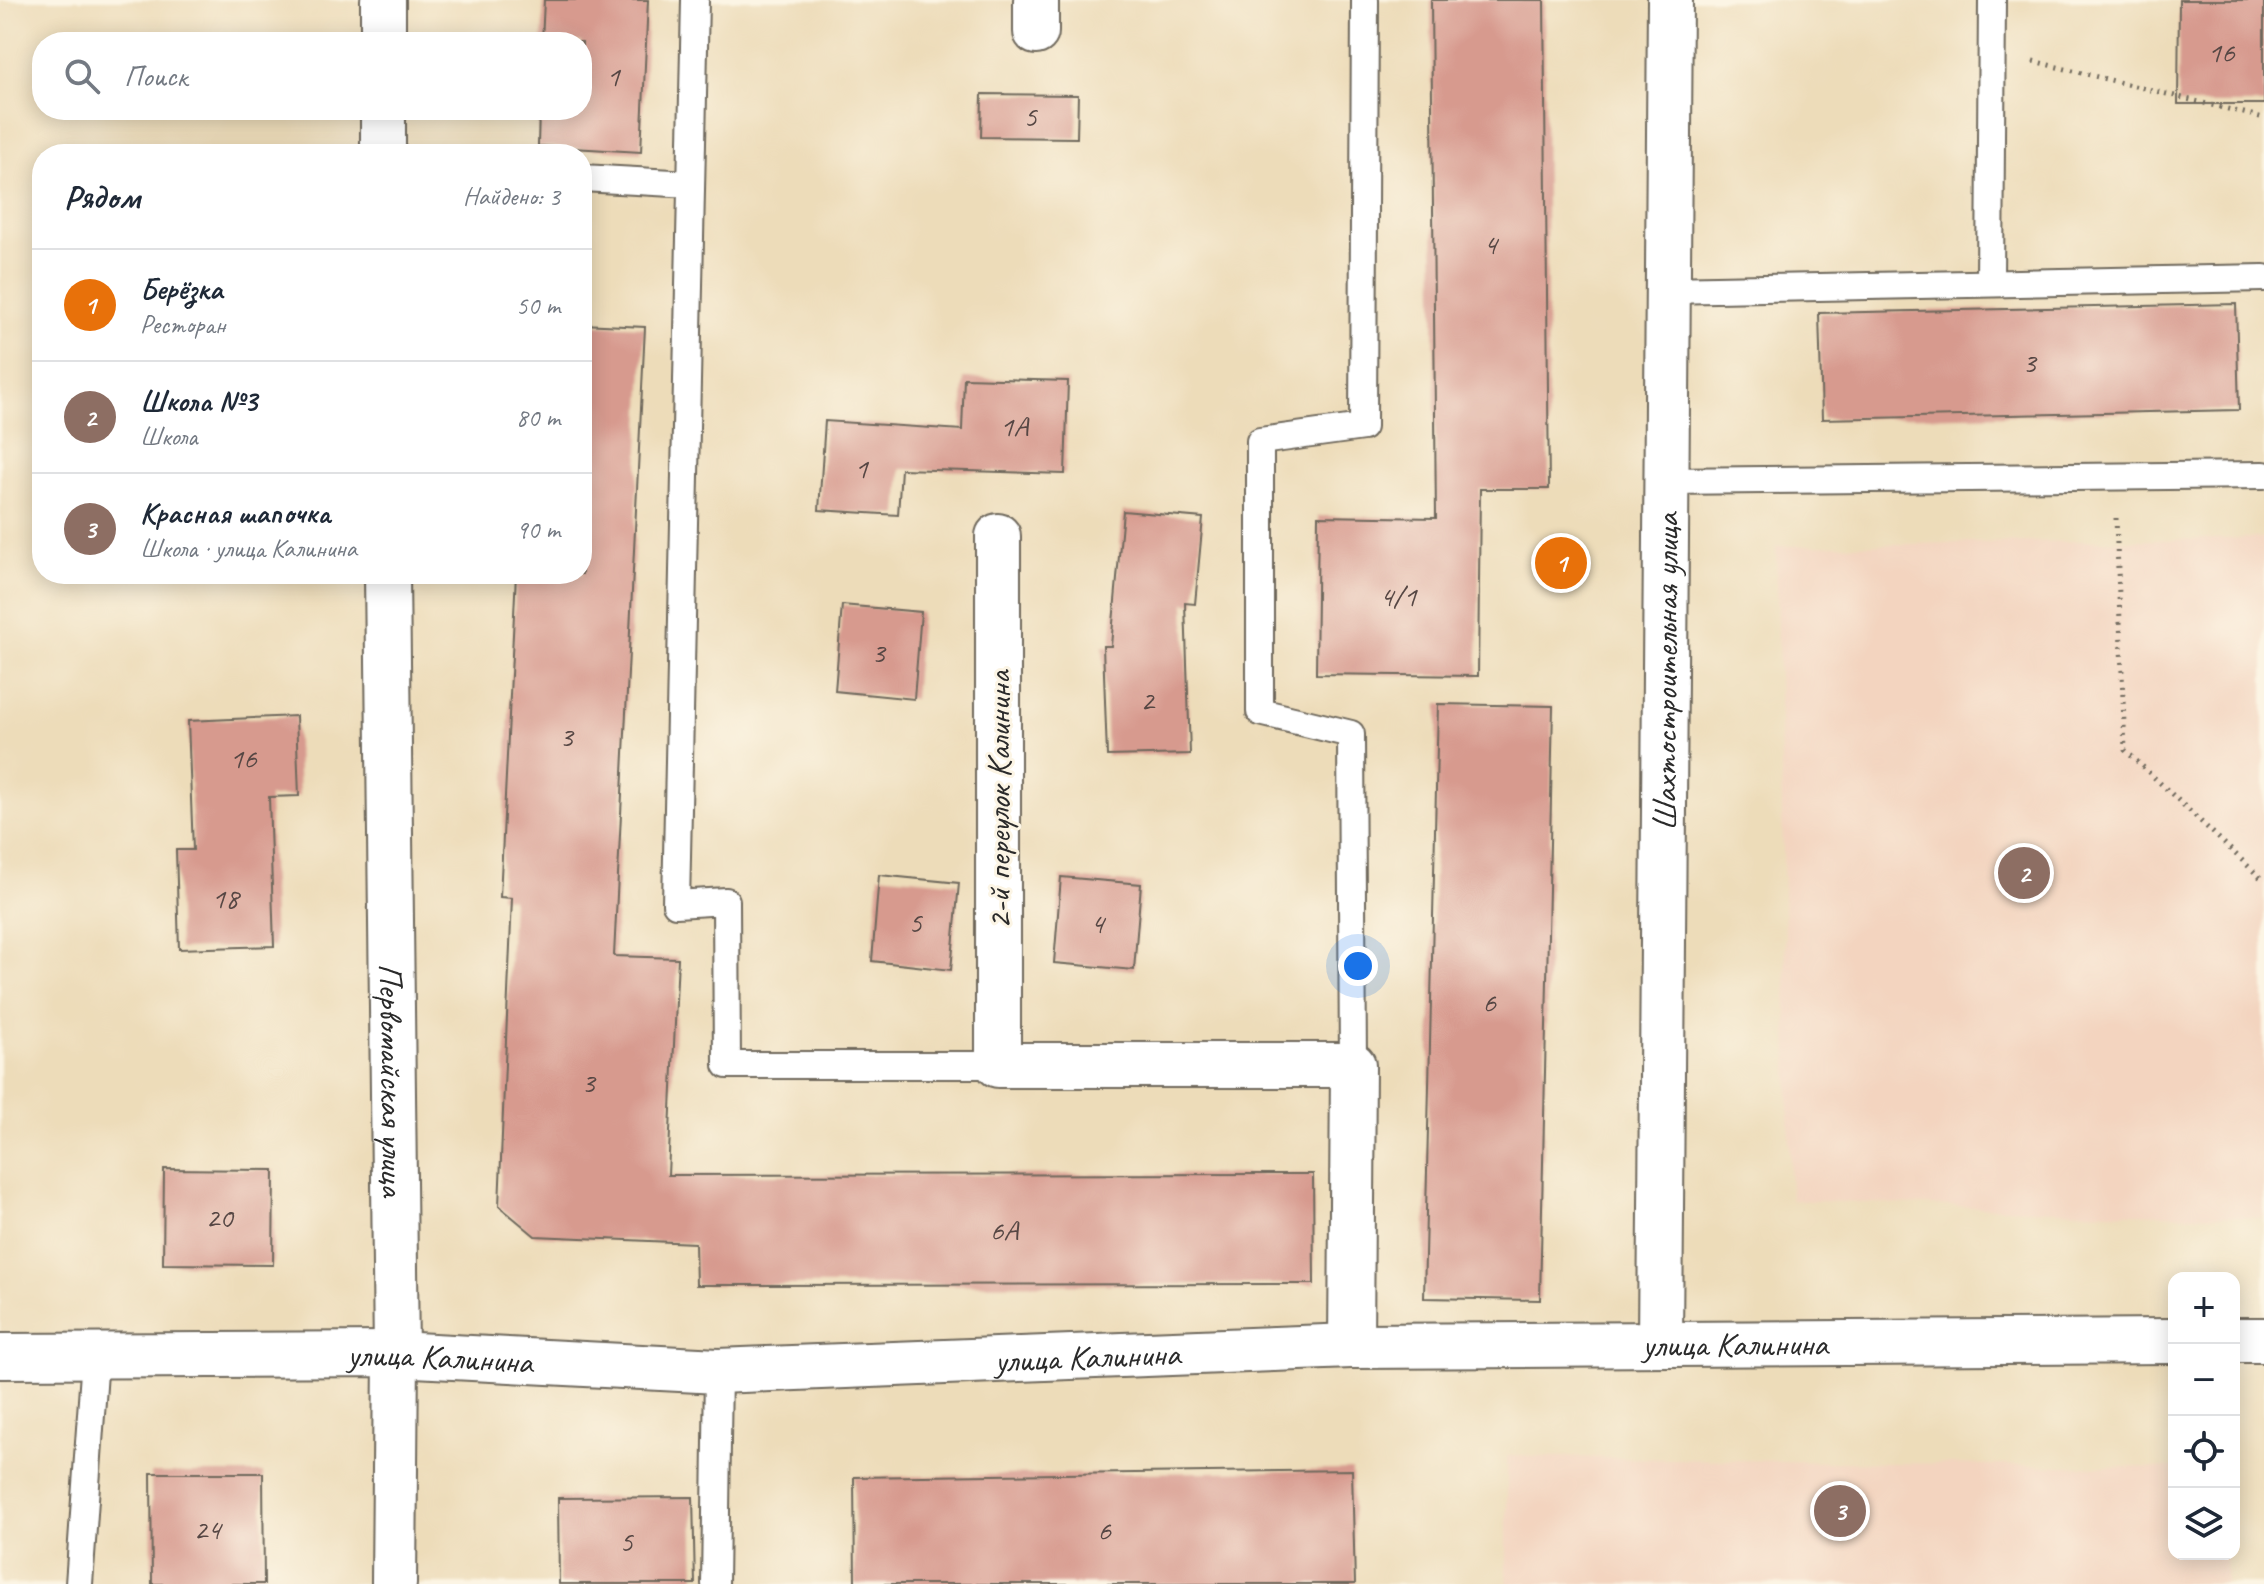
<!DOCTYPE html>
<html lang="ru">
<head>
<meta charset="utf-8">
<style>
	body { margin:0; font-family:Caveat,sans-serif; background:#f6f6f7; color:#1f2937 }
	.controls { position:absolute; right:24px; bottom:24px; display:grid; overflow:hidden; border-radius:16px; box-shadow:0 4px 20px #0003 }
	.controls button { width:72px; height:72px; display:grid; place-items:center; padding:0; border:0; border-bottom:2px solid #e0e1e3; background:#fff; color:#1f2937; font:40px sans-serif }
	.you { position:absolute; left:1358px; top:966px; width:28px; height:28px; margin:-20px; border:6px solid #fff; border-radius:50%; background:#1a73e8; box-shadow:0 0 0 12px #1a73e833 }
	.badge { display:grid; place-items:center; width:52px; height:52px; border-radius:50%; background:#2563eb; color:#fff; font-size:26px; font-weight:700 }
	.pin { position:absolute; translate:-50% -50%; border:4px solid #fff; box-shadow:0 2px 8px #0006 }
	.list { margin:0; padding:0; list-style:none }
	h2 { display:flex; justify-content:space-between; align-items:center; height:104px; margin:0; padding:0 32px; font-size:34px }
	h2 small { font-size:26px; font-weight:400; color:#747a83 }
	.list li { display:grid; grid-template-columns:52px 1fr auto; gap:24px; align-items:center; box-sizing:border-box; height:112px; padding:0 32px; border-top:2px solid #e0e1e3 }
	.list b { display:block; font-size:30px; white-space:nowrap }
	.list p { margin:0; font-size:26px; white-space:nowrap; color:#747a83 }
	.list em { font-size:26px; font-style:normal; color:#747a83 }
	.icon { flex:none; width:44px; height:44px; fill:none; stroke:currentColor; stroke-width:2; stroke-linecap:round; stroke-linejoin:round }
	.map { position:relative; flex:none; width:2264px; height:1584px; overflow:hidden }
	.search { position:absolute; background:#fff; box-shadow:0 4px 20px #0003; left:32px; top:32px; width:560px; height:88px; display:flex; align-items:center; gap:20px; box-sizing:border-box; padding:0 28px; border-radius:32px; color:#747a83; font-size:30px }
	.panel { position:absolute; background:#fff; box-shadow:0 4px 20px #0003; left:32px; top:144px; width:560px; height:440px; border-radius:32px }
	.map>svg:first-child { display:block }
</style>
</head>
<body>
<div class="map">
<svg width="2264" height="1584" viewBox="0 0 2264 1584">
	<rect width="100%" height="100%" fill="#fcf5e5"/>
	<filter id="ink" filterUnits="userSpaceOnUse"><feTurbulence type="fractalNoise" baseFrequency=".0125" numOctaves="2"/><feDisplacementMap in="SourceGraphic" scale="16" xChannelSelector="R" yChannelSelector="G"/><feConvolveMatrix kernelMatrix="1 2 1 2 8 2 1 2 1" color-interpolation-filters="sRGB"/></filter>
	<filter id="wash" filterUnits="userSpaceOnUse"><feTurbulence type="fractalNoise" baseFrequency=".006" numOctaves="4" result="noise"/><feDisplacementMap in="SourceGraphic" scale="32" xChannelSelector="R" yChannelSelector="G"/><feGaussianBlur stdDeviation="1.8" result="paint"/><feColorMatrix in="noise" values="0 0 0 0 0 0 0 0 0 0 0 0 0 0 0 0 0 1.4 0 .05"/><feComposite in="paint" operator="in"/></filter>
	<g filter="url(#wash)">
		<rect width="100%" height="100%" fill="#eddcb9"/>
		<!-- built -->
		<g fill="#f3d4bf">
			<polygon points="2264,538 2264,1218 1791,1200 1776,546"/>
			<polygon points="1507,1456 2174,1468 2174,1554 2227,1554 2226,1584 1507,1584"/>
		</g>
		<g id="blocks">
			<!-- building -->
			<g fill="#d79a8e">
				<polygon points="544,0 648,0 641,152 538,146 539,110 582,110 582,42 542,42"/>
				<polygon points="1431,0 1544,0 1549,489 1480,489 1478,676 1316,674 1318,516 1436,518"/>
				<polygon points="2179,0 2264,0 2264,104 2178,104"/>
				<polygon points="982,94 1078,95 1077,138 981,137"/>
				<polygon points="2236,304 2239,410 1822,419 1819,313"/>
				<polygon points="582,324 645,327 614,956 678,958 668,1175 1313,1174 1314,1284 696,1285 695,1243 535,1236 499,1206 512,898 500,897 516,574 582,574"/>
				<polygon points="964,378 1068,381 1065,474 901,469 898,515 819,510 825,421 962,430"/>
				<polygon points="1123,511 1203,518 1195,604 1185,603 1190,754 1107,756 1103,646 1111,646"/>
				<polygon points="842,605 921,612 914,699 835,691"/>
				<polygon points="1438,704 1553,706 1540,1300 1424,1298"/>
				<polygon points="296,716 299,796 269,797 274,946 179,949 176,850 193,850 188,721"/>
				<polygon points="879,875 959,883 951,970 872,961"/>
				<polygon points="1061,877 1141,884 1134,970 1054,963"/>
				<polygon points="164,1169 274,1170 273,1265 163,1264"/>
				<polygon points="1352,1470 1355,1584 855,1584 854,1477"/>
				<polygon points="151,1473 263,1473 264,1584 152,1584"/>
				<polygon points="693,1497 695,1584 559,1584 558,1498"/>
			</g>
		</g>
	</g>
	<g filter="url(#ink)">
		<use href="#blocks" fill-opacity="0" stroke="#6f695d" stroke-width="2"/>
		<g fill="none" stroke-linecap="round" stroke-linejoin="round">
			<defs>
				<g id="service">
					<polyline points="695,0 676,904 726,901 727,1065 998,1065"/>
					<polyline points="582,178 691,184"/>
					<polyline points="1990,282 1992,0"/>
					<polyline points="1667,290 2264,278"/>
					<polyline points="1666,481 2264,475"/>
					<polyline points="1353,1065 1351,734 1260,712 1260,441 1363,427 1365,0"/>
					<polyline points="79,1584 95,1358"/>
					<polyline points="715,1584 718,1371"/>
				</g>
				<g id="minor">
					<polyline points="1036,0 1036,32"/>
					<polyline points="383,42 383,0"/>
					<polyline points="383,154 383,110"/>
					<polyline points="998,536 998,1065 1353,1065 1351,1346"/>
					<path id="s1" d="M387 574 396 1354"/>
					<path id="s2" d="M1660 1344 1670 0"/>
				</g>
				<g id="tertiary">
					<polyline points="2234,1340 2264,1340"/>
					<path id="s3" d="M0 1356 396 1354 718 1371 1351 1346 2174 1341"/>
					<polyline points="394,1584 396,1354"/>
				</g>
			</defs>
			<!-- service casing -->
			<use href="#service" stroke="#6f695d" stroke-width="30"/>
			<!-- minor casing -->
			<use href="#minor" stroke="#6f695d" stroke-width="48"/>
			<!-- tertiary casing -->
			<use href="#tertiary" stroke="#6f695d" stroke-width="48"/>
			<!-- path -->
			<g stroke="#6f695d" stroke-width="5" stroke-dasharray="2 6" stroke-linecap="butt">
				<polyline points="2033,61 2264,118"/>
				<polyline points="2116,518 2125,750 2264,881"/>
			</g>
			<!-- service -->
			<use href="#service" stroke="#fff" stroke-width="26"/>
			<!-- minor -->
			<use href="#minor" stroke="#fff" stroke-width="44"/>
			<!-- tertiary -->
			<use href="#tertiary" stroke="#fff" stroke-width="44"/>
		</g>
	</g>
	<g text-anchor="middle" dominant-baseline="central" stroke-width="6" stroke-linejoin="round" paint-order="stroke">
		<!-- number labels -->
		<g font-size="30" fill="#564744">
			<text x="2221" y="52">16</text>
			<text x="613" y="76">1</text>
			<text x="1030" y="116">5</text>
			<text x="1490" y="244">4</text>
			<text x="2029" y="362">3</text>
			<text x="1014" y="426">1А</text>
			<text x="861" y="468">1</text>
			<text x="1398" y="596">4/1</text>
			<text x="878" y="652">3</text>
			<text x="1147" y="700">2</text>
			<text x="566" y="736">3</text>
			<text x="243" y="758">16</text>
			<text x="225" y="898">18</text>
			<text x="915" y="922">5</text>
			<text x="1097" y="923">4</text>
			<text x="1489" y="1002">6</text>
			<text x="588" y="1082">3</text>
			<text x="219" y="1217">20</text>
			<text x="1004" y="1230">6А</text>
			<text x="207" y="1529">24</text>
			<text x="1104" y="1530">6</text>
			<text x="626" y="1541">5</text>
		</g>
		<!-- street labels -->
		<g font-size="34" fill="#2b2b2b" stroke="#fcf5e5">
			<text stroke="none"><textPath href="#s2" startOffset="672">Шахтостроительная улица</textPath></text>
			<text transform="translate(998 800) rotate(-90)">2-й переулок Калинина</text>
			<text stroke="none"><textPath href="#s1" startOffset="506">Первомайская улица</textPath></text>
			<text stroke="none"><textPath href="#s3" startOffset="1736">улица Калинина</textPath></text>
			<text stroke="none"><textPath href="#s3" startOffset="1088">улица Калинина</textPath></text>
			<text stroke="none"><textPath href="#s3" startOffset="440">улица Калинина</textPath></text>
		</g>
	</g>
</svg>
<div class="controls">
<button>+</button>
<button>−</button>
<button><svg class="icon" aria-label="locate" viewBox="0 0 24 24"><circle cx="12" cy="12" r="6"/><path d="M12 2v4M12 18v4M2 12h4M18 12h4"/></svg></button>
<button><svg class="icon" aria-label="layers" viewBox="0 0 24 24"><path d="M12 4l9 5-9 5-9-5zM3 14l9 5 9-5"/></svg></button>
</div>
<div class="you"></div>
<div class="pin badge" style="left:1561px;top:563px;background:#e8710a">1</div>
<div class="pin badge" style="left:2024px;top:873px;background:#8d6e63">2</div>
<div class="pin badge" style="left:1840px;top:1511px;background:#8d6e63">3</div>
<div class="search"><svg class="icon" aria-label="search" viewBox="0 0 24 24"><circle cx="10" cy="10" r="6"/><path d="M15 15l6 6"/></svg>Поиск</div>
<section class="panel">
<h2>Рядом<small>Найдено: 3</small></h2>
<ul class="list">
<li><span class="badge" style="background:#e8710a">1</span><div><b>Берёзка</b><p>Ресторан</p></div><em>50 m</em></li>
<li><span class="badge" style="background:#8d6e63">2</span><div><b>Школа №3</b><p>Школа</p></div><em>80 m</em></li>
<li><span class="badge" style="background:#8d6e63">3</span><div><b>Красная шапочка</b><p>Школа · улица Калинина</p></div><em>90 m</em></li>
</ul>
</section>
</div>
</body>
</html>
